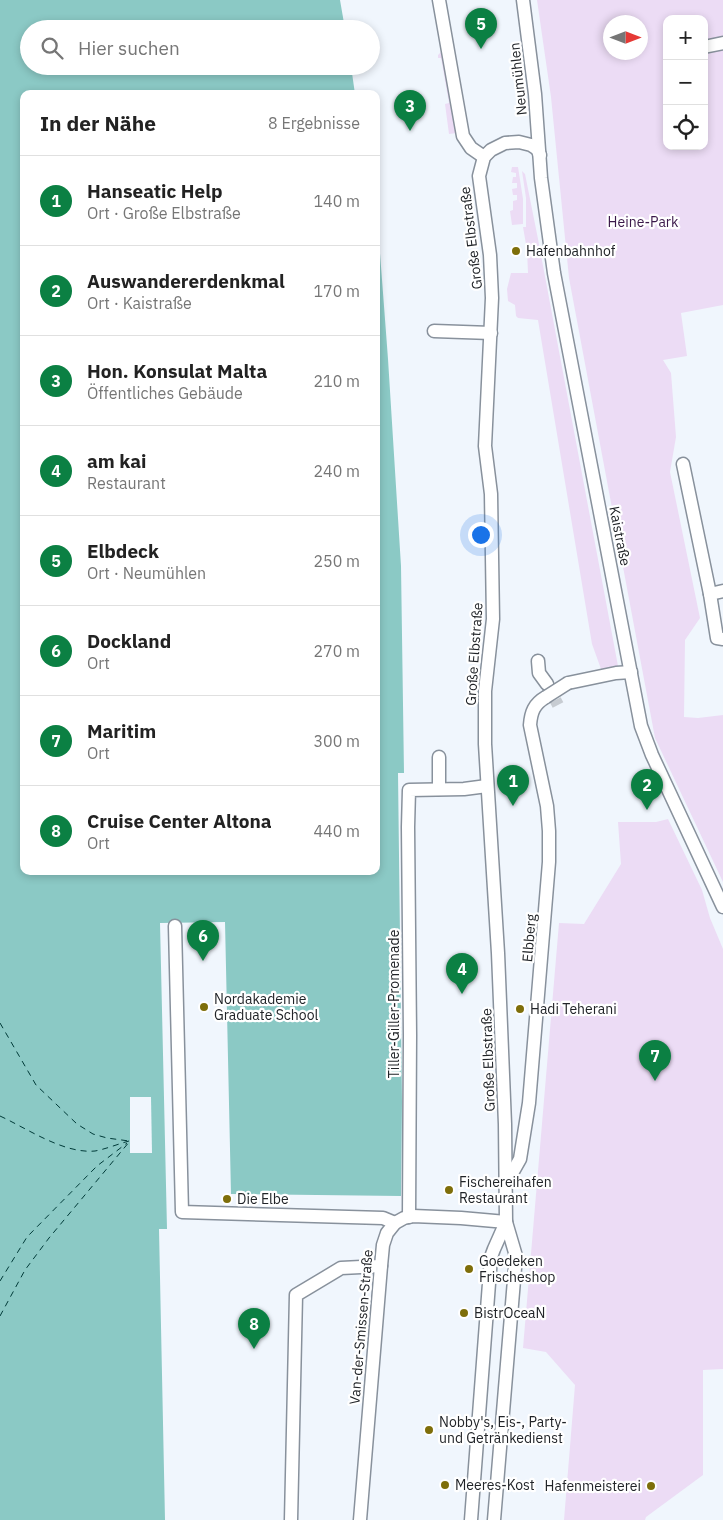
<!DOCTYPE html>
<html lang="de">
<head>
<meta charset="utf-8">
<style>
	body { margin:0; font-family:"IBM Plex Sans",sans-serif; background:#f6f6f6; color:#222 }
	.controls { position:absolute; right:15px; top:15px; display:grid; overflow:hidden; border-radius:10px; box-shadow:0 2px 8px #0003 }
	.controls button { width:45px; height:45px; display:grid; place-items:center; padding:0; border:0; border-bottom:1px solid #e0e0e0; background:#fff; color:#222; font:25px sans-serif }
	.compass { position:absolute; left:603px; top:15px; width:45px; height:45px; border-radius:50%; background:#fff; box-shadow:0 2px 8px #0003; rotate:90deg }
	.you { position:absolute; left:480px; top:534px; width:18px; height:18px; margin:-12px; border:4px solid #fff; border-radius:50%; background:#1a73e8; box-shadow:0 0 0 8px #1a73e833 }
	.badge { display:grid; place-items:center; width:32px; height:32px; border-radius:50%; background:#0b8043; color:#fff; font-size:16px; font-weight:700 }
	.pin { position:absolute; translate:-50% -41px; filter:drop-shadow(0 1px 2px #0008) }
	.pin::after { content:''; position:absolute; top:26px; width:18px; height:15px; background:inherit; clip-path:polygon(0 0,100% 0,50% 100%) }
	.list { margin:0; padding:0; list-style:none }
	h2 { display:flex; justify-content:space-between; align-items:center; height:65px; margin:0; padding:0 20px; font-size:21px }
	h2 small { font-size:16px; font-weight:400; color:#767676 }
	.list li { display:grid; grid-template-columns:32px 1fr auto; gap:15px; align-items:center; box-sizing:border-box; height:90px; padding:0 20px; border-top:1px solid #e0e0e0 }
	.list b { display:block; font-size:19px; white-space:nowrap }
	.list p { margin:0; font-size:16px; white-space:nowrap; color:#767676 }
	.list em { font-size:16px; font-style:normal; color:#767676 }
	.icon { flex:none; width:28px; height:28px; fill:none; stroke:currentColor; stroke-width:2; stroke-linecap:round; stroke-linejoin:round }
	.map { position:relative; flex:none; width:723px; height:1520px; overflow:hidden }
	.search { position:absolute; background:#fff; box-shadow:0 2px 8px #0003; left:20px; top:20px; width:360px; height:55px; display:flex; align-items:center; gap:12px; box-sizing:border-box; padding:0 18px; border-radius:28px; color:#767676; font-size:19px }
	.panel { position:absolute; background:#fff; box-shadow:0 2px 8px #0003; left:20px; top:90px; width:360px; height:785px; border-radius:10px }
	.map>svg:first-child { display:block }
</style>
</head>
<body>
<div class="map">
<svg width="723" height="1520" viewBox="0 0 723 1520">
	<rect width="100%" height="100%" fill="#f0f6fd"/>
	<!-- green -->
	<g fill="#ecdcf5" fill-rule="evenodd">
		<path d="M537 0H723V305L681 313 687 356 663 360 671 373 676 437 670 472 700 618 685 640 684 717 698 718 723 715V882L655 738 569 278 551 97ZM667 19H704V146H667ZM610 22H640V52H610Z"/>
		<polygon points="441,52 443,53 457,133 449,134 445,104 449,103 441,58 438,58 438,55"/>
		<polygon points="512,167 518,167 523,199 523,224 512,225 510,211 513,210 513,201 517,200 517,195 513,195 512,189 517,188 517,183 512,183 513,177 516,177 516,173 511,172"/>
		<polygon points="522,171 525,174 538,239 618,666 601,669 592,644 538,320 518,318 516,316 515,305 508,301 507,289 511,273 528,273 527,250 523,227 526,227 526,198"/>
		<polygon points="668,819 702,890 710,918 723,949 723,1369 703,1370 703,1475 646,1517 645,1520 564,1520 575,1385 546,1352 523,1348 559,923 584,924 621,864 618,822 656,822"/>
	</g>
	<!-- water -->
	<polygon fill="#8bc9c5" points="0,0 340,0 345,29 29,29 29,66 351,66 355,94 24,94 24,871 376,871 376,225 379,240 388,359 401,566 404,773 398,773 402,1102 401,1196 231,1194 225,922 160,923 167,1229 159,1229 165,1520 0,1520"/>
	<!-- pier -->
	<polygon fill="#f0f6fd" points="130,1097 151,1097 152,1153 130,1153"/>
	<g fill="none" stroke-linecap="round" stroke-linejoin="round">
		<!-- ferry -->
		<g stroke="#003a38" stroke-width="1" stroke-dasharray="6 5" stroke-linecap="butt">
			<polyline points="0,1023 36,1085 77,1124 93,1134 107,1138 129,1141"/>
			<path d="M0 1116C28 1129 64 1154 95 1151 106 1149 118 1144 129 1141"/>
			<polyline points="0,1281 27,1237 97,1166 127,1143"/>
			<polyline points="0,1316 25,1270 49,1238 130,1141"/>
		</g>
		<!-- minor-tunnel -->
		<polyline stroke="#c7ccd2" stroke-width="12" stroke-dasharray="12 6" stroke-linecap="butt" points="547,684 558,705"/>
		<defs>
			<g id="minor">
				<polyline points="439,0 463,136 471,148 484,157"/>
				<polyline points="523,0 535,94 541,178 554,273 641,726 652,755 723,907"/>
				<polyline points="704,47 723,43"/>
				<polyline points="434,331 491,333"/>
				<polyline points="683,464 710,594 723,591"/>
				<polyline points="710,594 717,638 723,639"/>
				<polyline points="538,661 539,673 547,684"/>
				<polyline points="568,683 616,673 631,672"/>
				<polyline points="439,757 439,789"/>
				<polyline points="175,926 182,1212 383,1218 395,1223"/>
				<path d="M507 1182 520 1159 529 1103 549 862V831L547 806 530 725C531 712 534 704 546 697"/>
				<polyline points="409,1217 410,1035 408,827 409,790 464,789 487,786"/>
				<polyline points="291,1520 296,1295 341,1268 381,1266"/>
				<polyline points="360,1520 381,1266 383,1245 387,1233 395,1223 404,1218 413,1216 461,1218 506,1222"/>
				<polyline points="471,1520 491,1257 494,1249 506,1222"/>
				<polyline points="494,1520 516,1256 506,1222 505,1124 498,953 485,744 485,691 493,619 491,494 485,446 492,298 490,255 479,176 484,157 491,150 505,143 519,142 531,145 537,149 540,155"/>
			</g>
		</defs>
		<!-- minor casing -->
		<use href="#minor" stroke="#88919c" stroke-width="15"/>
		<!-- minor -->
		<use href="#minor" stroke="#fff" stroke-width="12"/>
		<defs>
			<polyline id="minor-bridge" points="546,697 568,683"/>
		</defs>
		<!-- minor-bridge casing -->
		<use href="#minor-bridge" stroke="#88919c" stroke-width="15" stroke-linecap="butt"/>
		<!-- minor-bridge -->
		<use href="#minor-bridge" stroke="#fff" stroke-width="12"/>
	</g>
	<!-- markers -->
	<g fill="#7e6e0a" stroke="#fff" stroke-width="2">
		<circle cx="516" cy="251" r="5"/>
		<circle cx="204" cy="1007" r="5"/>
		<circle cx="520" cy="1009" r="5"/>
		<circle cx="449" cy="1190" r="5"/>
		<circle cx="227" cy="1199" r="5"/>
		<circle cx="469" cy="1269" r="5"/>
		<circle cx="464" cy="1313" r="5"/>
		<circle cx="429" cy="1430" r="5"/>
		<circle cx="445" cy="1485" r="5"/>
		<circle cx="651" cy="1486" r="5"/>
	</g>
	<g text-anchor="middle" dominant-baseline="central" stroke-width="4.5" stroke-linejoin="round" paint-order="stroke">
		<!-- street labels -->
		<g font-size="14" fill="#212428" stroke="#fff">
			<text transform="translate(518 79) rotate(-96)">Neumühlen</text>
			<text transform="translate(471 238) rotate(-97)">Große Elbstraße</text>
			<text transform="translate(620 536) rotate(79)">Kaistraße</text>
			<text transform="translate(474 654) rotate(-86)">Große Elbstraße</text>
			<text transform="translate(529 938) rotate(-85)">Elbberg</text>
			<text transform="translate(394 1004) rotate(-90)">Tiller-Giller-Promenade</text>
			<text transform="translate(488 1060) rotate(-92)">Große Elbstraße</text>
			<text transform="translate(361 1327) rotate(-85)">Van-der-Smissen-Straße</text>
		</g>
		<!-- park labels -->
		<g font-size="14" fill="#3b194a" stroke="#fff">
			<text x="643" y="222">Heine-Park</text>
		</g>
		<!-- poi labels -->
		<g font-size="14" fill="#212428" stroke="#fff" text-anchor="start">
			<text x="526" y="251">Hafenbahnhof</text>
			<text x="214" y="999">Nordakademie<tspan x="214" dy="16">Graduate School</tspan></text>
			<text x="530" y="1009">Hadi Teherani</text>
			<text x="459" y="1182">Fischereihafen<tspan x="459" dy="16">Restaurant</tspan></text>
			<text x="237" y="1199">Die Elbe</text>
			<text x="479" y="1261">Goedeken<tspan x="479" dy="16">Frischeshop</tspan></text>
			<text x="474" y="1313">BistrOceaN</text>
			<text x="439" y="1422">Nobby's, Eis-, Party-<tspan x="439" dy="16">und Getränkedienst</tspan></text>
			<text x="455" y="1485">Meeres-Kost</text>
			<text x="641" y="1486" text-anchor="end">Hafenmeisterei</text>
		</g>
	</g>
</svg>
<div class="controls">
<button>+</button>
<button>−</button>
<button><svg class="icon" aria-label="locate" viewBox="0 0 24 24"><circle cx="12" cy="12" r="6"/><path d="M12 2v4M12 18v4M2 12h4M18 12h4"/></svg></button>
</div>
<svg class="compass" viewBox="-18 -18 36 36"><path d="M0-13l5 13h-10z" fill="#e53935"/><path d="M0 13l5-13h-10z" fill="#767676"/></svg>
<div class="you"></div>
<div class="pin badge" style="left:513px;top:806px">1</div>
<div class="pin badge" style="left:647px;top:810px">2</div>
<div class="pin badge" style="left:410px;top:131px">3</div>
<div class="pin badge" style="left:462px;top:994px">4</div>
<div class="pin badge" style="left:481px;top:49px">5</div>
<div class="pin badge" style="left:203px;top:961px">6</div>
<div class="pin badge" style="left:655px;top:1081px">7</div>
<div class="pin badge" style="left:254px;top:1349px">8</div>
<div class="search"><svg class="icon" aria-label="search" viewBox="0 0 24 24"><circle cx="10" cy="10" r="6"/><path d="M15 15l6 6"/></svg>Hier suchen</div>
<section class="panel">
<h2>In der Nähe<small>8 Ergebnisse</small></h2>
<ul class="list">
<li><span class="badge">1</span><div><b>Hanseatic Help</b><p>Ort · Große Elbstraße</p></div><em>140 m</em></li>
<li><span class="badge">2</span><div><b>Auswandererdenkmal</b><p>Ort · Kaistraße</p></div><em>170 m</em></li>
<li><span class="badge">3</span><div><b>Hon. Konsulat Malta</b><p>Öffentliches Gebäude</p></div><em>210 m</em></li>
<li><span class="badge">4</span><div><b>am kai</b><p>Restaurant</p></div><em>240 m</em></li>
<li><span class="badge">5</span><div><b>Elbdeck</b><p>Ort · Neumühlen</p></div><em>250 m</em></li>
<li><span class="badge">6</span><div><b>Dockland</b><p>Ort</p></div><em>270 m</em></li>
<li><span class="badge">7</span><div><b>Maritim</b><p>Ort</p></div><em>300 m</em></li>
<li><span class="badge">8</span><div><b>Cruise Center Altona</b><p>Ort</p></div><em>440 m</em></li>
</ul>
</section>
</div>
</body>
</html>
